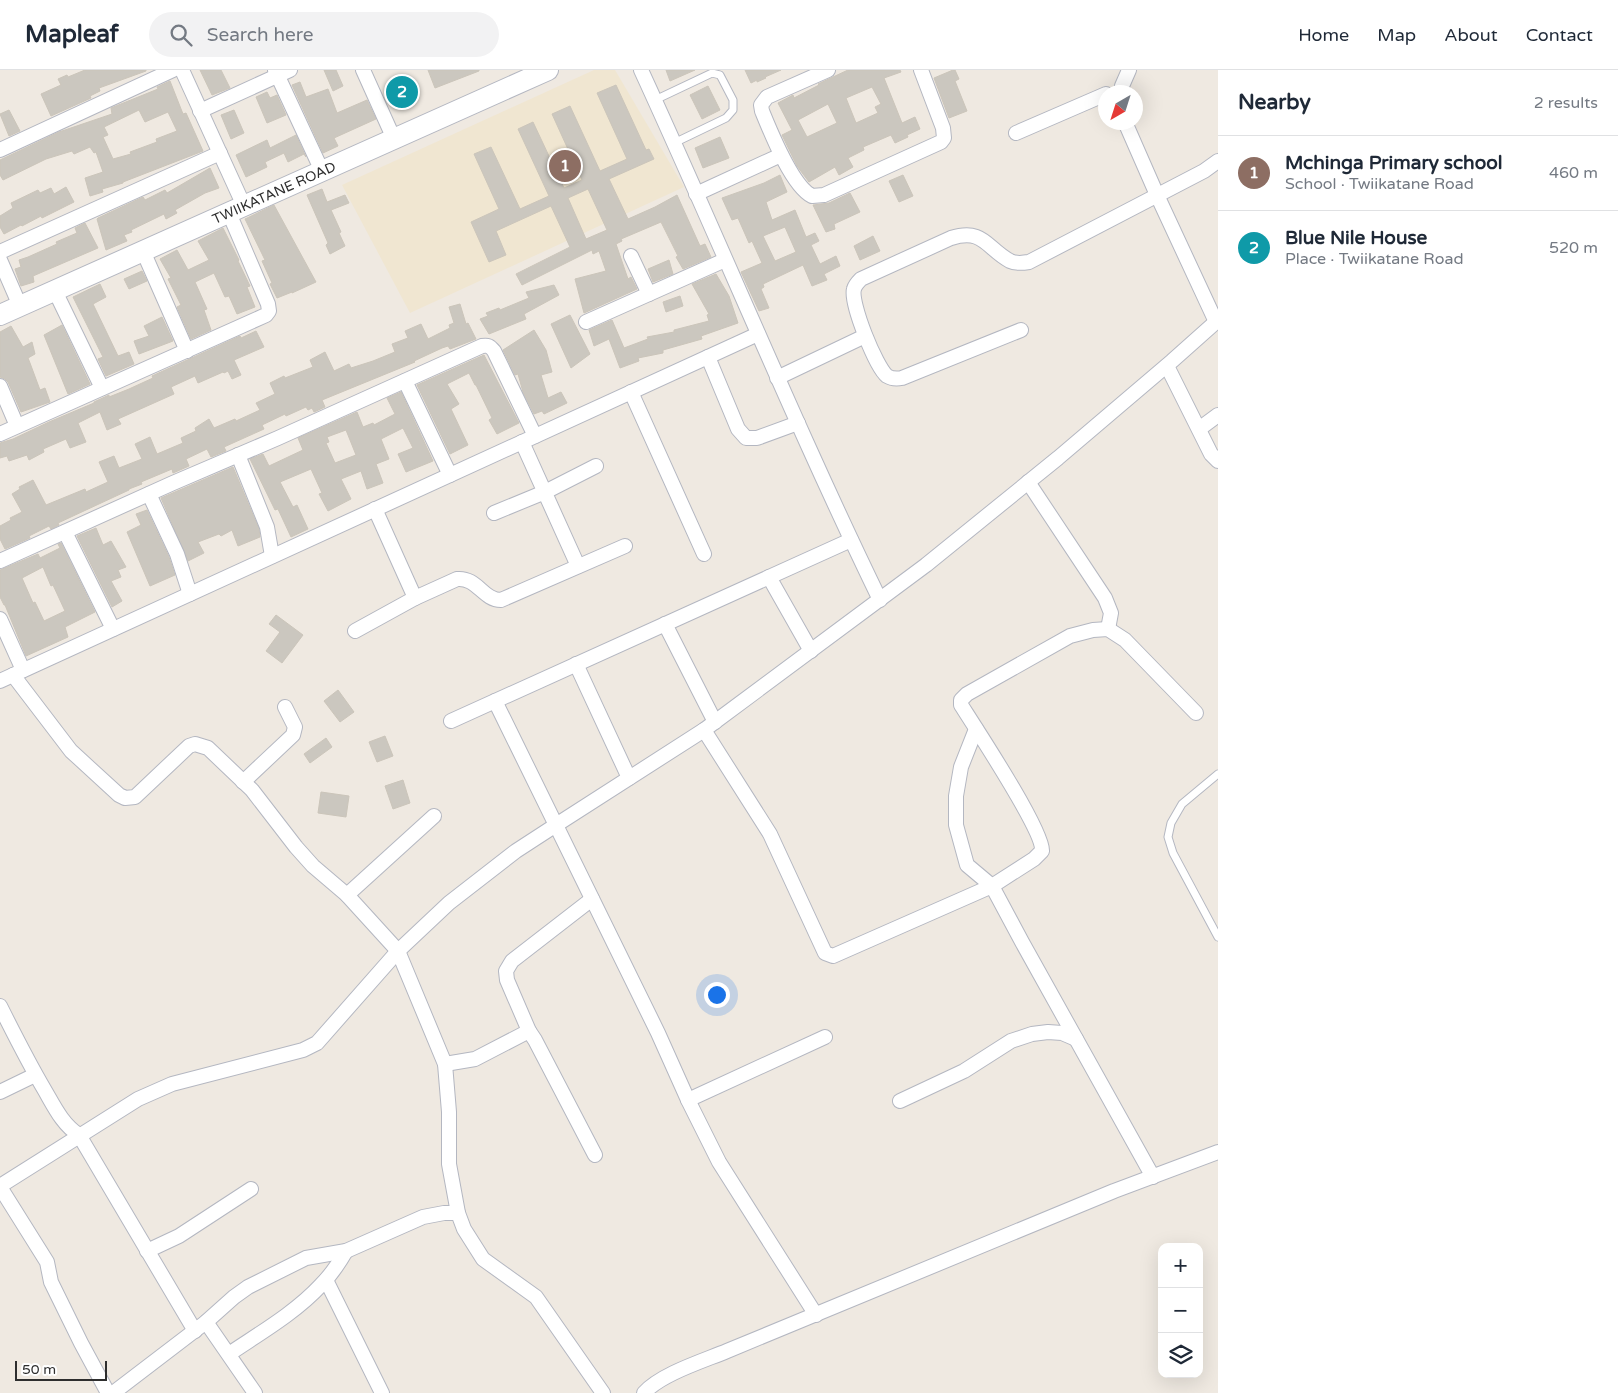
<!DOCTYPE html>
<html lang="en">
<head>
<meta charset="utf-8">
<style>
	body { margin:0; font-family:"Varela Round",sans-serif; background:#f2f2f3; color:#1f2937 }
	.controls { position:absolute; right:15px; bottom:15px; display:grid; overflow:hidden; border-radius:10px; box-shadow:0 5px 20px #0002 }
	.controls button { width:45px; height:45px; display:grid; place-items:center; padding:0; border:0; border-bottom:1px solid #e0e1e3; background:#fff; color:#1f2937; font:25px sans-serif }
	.compass { position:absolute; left:1098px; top:15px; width:45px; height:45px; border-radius:50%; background:#fff; box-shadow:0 5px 20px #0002; rotate:219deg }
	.scale { position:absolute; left:15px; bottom:12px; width:92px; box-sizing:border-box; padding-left:5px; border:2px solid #2e2e2e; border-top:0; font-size:14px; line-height:18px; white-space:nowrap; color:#2e2e2e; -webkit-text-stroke:4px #fff; paint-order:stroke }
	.you { position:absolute; left:716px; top:924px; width:18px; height:18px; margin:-12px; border:4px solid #fff; border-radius:50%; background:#1a73e8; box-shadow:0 0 0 8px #1a73e833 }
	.badge { display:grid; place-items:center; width:32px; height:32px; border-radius:50%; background:#111827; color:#fff; font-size:16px; font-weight:700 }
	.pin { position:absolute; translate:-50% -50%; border:2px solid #fff; box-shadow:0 1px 5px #0006 }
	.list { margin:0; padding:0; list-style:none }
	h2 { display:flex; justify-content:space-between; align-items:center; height:65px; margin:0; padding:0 20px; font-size:21px }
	h2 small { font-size:16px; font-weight:400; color:#747a83 }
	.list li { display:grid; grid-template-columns:32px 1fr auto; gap:15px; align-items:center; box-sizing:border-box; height:75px; padding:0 20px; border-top:1px solid #e0e1e3 }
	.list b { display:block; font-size:19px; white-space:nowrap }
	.list p { margin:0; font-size:16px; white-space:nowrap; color:#747a83 }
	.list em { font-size:16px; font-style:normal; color:#747a83 }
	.icon { flex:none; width:28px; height:28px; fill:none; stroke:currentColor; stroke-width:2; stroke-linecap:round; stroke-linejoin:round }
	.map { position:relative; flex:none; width:1218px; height:1323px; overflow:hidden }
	header { display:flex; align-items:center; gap:30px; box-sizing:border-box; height:70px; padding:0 25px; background:#fff; border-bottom:1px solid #e0e1e3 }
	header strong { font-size:24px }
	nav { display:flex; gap:28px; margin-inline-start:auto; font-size:18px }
	.search { width:350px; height:45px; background:#f2f2f3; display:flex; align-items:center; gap:12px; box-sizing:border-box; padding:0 18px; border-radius:28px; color:#747a83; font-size:19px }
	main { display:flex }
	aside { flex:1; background:#fff }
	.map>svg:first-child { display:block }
</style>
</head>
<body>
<header>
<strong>Mapleaf</strong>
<div class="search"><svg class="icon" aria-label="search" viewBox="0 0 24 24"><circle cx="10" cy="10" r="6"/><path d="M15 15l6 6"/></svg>Search here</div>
<nav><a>Home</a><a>Map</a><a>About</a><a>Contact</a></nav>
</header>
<main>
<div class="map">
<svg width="1218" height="1323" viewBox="0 0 1218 1323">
	<rect width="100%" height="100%" fill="#efe9e1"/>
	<!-- education -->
	<polygon fill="#f0e6d1" points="594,0 615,0 684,117 410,243 342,115"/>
	<!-- building -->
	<g fill="#cbc7bf" stroke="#cbc5ba" fill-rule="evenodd">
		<polygon points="85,0 146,0 146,1 99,18 100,21 90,26 91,28 51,46 41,24 61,15 58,9 67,5 68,7"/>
		<polygon points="200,0 221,0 230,18 212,25"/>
		<polygon points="324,0 336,0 343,16 333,21"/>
		<polygon points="428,0 479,0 479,1 435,18"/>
		<polygon points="666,0 695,0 670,11"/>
		<polygon points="745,0 781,0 765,7 766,8 757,12 757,10 751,13"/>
		<path d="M848 0H900L901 2 884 8 902 53 915 47 920 59 907 65 908 67 895 73 891 65 863 77 864 80 848 88 853 97 839 105 835 97 809 112 797 96 782 65 792 60 778 33 793 25 794 28 819 15 818 14ZM872 17 881 34 875 37 878 43 856 53 846 28ZM828 34 837 53 807 67 798 50Z"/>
		<polygon points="953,0 955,0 959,9 955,11 967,41 949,48 934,8"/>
		<polygon points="411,8 418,24 392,36 385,20"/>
		<path d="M170 11 183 44 186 43 203 81 123 112V113L102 119 103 122 90 126 85 108 103 102 96 82 94 83 90 77 74 84 72 81 46 89 3 110 0 105V90L59 62 112 44 111 38 158 19 157 17ZM139 40 145 52 168 42 177 61 156 69 157 72 130 82 131 84 113 89 103 67 108 65 104 57Z"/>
		<polygon points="300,12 306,27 328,19 337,43 367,30 376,49 334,68 338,76 323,83 292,15"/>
		<path d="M616 15 646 80 649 79 654 89 609 109 628 149 655 137 677 125 700 176 705 174 711 187 683 199 676 187 678 186 661 152 621 169 622 171 616 174 628 209 631 207 637 219 584 243 575 209 606 201 599 181 593 184 592 180 522 215 516 204 570 177 551 136 496 161 506 185 489 192 471 152 499 139 474 84 491 77 520 139 549 126 518 59 533 52 564 118 582 110 552 44 570 36 600 101 627 89 597 23ZM588 119 607 160 586 169 568 128Z"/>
		<polygon points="708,16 720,40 702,49 690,25"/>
		<polygon points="267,22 270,28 277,25 286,45 267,53 256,27"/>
		<polygon points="9,40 20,61 9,66 0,44"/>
		<polygon points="234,40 244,63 231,69 221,45"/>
		<polygon points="296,65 306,87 304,84 288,92 284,83 265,92 267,97 246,107 236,85 267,70 270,78"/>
		<polygon points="720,67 729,88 703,98 695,78"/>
		<polygon points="210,98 219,118 205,123 175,140 177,143 166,149 164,144 131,160 132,162 124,165 127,171 106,180 97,149 98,148 143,127 145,130 165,120 167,123"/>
		<path d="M780 105 787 122 766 132 772 150 795 140 806 167 815 163 819 171 811 175 820 194 836 186 840 196 824 204 827 210 812 216 803 195 763 214 764 217 761 219 769 238 759 241 741 202 762 193 752 171 749 173 738 148 732 150 722 128 764 113ZM785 157 796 182 775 191 763 166Z"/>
		<polygon points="903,105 913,126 899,132 889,111"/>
		<polygon points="66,117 74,132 42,148 41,146 22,156 21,155 4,164 0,157 0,146 13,138 11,133 38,120 40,123 51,118 54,124"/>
		<polygon points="322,119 327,132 345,125 349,133 331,140 341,162 339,163 345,176 330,184 326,175 328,173 307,125"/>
		<polygon points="850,123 860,142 834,154 835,159 826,162 813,135 829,133"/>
		<polygon points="274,135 316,212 292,223 292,222 277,228 270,214 272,213 262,191 265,190 245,149"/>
		<polygon points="85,153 98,178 33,206 34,212 21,216 15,199 21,197 19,190 28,187 57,174 56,172 77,163 75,158"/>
		<polygon points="223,158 239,190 238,191 250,216 247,217 255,237 237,244 229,226 225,227 214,203 195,212 207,239 204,240 211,260 191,269 177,237 181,235 168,209 171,208 160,189 177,180 188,200 209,190 198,171"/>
		<polygon points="873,166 880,181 860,190 854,176"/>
		<polygon points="669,190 673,204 653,212 648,199"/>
		<polygon points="142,201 147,211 129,219 124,209"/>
		<polygon points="716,204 729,226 738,253 701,266 702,269 663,280 663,283 638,288 639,291 620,298 609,269 594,276 589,260 612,250 624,278 648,269 647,267 674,262 674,260 709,251 707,245 709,244 692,214"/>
		<polygon points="100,214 106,227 93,234 118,286 129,282 134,294 106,306 98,289 103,287 73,227"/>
		<polygon points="554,215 559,225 524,244 526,249 489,264 480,249 488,246 486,243 499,238 500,240 529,228 526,222"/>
		<polygon points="680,226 683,236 666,242 663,232"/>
		<polygon points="460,234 466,254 468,253 476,269 450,279 448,276 442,278 414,291 415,292 322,330 325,337 314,342 312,338 308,340 306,337 286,346 285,344 262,355 264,359 224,377 226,381 211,387 207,379 186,389 189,396 173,403 172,399 141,412 142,414 129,419 129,420 58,453 59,455 51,459 49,456 29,466 30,468 5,479 0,469 0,456 11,450 10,448 22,442 12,424 20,419 19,417 33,410 46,435 85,419 86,422 108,412 99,392 114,386 119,398 142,389 135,374 150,367 157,384 183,373 181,368 196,361 195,358 209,349 214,358 235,349 236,351 260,340 256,333 275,324 270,313 284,306 285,308 313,297 310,290 325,282 334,301 349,294 351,298 373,291 395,282 392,274 408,268 405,261 421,254 428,269 450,258 449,255 454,253 449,237"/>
		<polygon points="570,245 590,284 571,298 551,254"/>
		<polygon points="162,247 173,271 139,284 134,271 149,266 144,256"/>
		<polygon points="62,255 90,314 68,324 44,265"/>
		<polygon points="11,256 23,277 32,272 35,284 28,288 30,293 40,320 45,318 50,332 21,342 8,312 5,309 0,307 0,262"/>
		<polygon points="534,260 546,280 552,302 541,305 548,328 561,322 567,333 544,344 542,341 534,344 523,322 518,304 515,305 503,280"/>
		<polygon points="256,261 264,277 234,290 241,305 232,309 228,301 224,303 223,302 198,313 195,306 171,317 174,324 118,349 121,354 107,360 100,342 78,353 86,372 70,378 66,369 43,379 44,382 29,390 27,385 9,391 7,386 0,388 0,373 13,369 49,352 94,333 94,332 109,325 109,327 129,319 153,308 152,306 240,266 241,268"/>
		<polygon points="484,285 519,353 497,364 489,350 492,348 476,315 475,315 469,303 447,314 459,334 451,339 468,375 450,384 417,315"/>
		<path d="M401 322 433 391 406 402 398 384 413 378 403 358 381 369 389 389 376 394 383 413 367 419 361 401 341 409 351 429 328 441 319 424 322 423 311 399 280 412 293 437 297 435 308 459 291 467 278 439 275 440 250 389 263 384 269 396 303 380 298 368 357 342 363 357 373 353 374 355 395 344 387 328ZM346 360 356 385 335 393 326 373 329 372 327 367Z"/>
		<polygon points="233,397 259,459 260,467 238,476 232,460 221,466 219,464 198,472 204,483 188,491 161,428"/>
		<polygon points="147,440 169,487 175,505 150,516 127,462 141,455 136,444"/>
		<polygon points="96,458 103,475 111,471 126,497 118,500 121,507 111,511 122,531 112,537 77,466"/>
		<path d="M61 473 95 542 65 557 68 567 26 586 5 535H4L0 527V500L38 484 40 488 60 478 58 474ZM43 497 51 516 53 515 65 541 44 551 35 532 33 533 22 508Z"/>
		<polygon points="276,545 303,565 282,593 266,581 280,562 269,554"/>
		<polygon points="338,620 354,642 340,652 324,631"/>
		<polygon points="385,666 393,686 377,692 369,672"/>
		<polygon points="326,668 332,677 310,693 304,684"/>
		<polygon points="403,710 410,733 393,739 385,716"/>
		<polygon points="321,722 349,726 346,747 318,743"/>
	</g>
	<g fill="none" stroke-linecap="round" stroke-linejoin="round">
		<defs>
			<g id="service">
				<polyline points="655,30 712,3 720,5 733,30 733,40 726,48 674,73"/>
				<polyline points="1218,704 1182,734 1171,753 1168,767 1173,783 1218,867"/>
			</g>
			<g id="minor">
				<polyline points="182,0 244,136"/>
				<polyline points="275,0 322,101"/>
				<polyline points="363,0 394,69"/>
				<path d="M641 0C722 176 795 355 880 530"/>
				<path d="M828 0 767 27 761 35 762 41C771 63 792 116 812 126L824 125 941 72 944 68 943 58 921 0"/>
				<polyline points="1121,22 1122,16 1129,0"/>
				<polyline points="200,41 290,0"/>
				<polyline points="1125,52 1157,125 1216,252"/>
				<polyline points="1016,63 1106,24"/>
				<polyline points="0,80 173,0"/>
				<polyline points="696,124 781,85"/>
				<polyline points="143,181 187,281"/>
				<polyline points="0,182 220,83"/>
				<polyline points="631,186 649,224"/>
				<polyline points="0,190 20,236"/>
				<polyline points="55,221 102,318"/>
				<polyline points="586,252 725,190"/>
				<path d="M1021 260 902 308C897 309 892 309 887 306 876 297 850 233 854 219 855 215 858 212 861 209L951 168C984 158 986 178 1010 191 1016 194 1023 193 1029 192L1204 101 1218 91"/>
				<polyline points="708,287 738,359 746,368 757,368 798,353"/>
				<polyline points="1167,296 1211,384 1218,391"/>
				<polyline points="777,308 865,266"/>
				<polyline points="405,311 450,405"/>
				<polyline points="0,316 17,356"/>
				<polyline points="631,322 704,484"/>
				<polyline points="1199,359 1218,345"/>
				<polyline points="0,364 266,245 269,241 268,234 229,143"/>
				<polyline points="522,372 578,496"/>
				<polyline points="238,385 267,457 272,486"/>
				<polyline points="1028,412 1105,528 1111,543 1108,559"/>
				<polyline points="149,424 177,484 190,524"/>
				<polyline points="494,443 545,422 596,396"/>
				<polyline points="65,462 113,559"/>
				<path d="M0 491 173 413 278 368 482 276C488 275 490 276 494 281L535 366"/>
				<polyline points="769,507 811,581"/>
				<path d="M415 528 457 509C477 507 483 530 501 530L625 476"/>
				<polyline points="0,549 23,600"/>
				<polyline points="665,554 715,652"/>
				<polyline points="355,561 415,528 375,439"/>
				<polyline points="576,594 629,708"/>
				<polyline points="13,605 71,681 119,725 125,728 135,727 189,676 195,674 208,678 252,720 296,777 313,796 347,825 398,881 445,994 449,1042 449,1094 458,1143 464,1159 483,1189 536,1227 603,1323"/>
				<polyline points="0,611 758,264"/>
				<polyline points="495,631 658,963 688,1030 719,1092 816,1245"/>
				<polyline points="451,651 851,470"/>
				<polyline points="976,659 961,697 956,726 956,755 967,795 992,816 1022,872 1153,1107"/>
				<path d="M704 660 770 764 825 883 833 886 992 816 1034 789 1042 781C1044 762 975 657 961 635V630L967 624 1070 566 1093 560 1108 559 1125 570 1196 643"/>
				<polyline points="243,712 293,665 295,657 285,637"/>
				<polyline points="347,825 434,746"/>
				<polyline points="592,829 512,891 506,901 507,910 529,961 535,970 595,1085"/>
				<path d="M0 936C14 964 28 992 44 1019 54 1036 62 1054 79 1065L195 1261"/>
				<polyline points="445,994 475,989 529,961"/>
				<polyline points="0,1022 35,1005"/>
				<polyline points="688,1030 825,967"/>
				<polyline points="900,1031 964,1001 1011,971 1032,964 1048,962 1062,963 1076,969"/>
				<polyline points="0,1116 138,1029 172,1014 303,980 317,973 398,881 449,833 516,781 556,755 704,660 926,495 1058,388 1172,291 1218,250"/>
				<polyline points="0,1117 47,1192 51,1212 81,1273 108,1323"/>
				<polyline points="147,1181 179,1166 251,1119"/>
				<polyline points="326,1210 382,1323"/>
				<polyline points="206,1252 255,1323"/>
				<path d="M229 1284C260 1263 295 1243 321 1215 331 1205 339 1193 346 1181"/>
				<polyline points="113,1323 206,1252 234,1227 248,1217 306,1188 346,1181 423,1147 444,1143 458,1143"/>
				<path d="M644 1323C661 1304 703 1291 727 1281L1114 1121 1218 1082"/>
			</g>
			<polyline id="secondary" points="0,245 548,0"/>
		</defs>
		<!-- service casing -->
		<use href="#service" stroke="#b4b7c1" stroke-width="9"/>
		<!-- minor casing -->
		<use href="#minor" stroke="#b4b7c1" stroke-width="16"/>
		<!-- secondary casing -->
		<use href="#secondary" stroke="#b4b7c1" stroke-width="22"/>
		<!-- service -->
		<use href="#service" stroke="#fff" stroke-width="7"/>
		<!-- minor -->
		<use href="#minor" stroke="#fff" stroke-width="14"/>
		<!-- secondary -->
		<use href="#secondary" stroke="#fff" stroke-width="20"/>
	</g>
	<g text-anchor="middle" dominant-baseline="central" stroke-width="4.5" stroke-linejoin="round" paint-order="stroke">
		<!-- street labels -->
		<g font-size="14" fill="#2e2e2e" stroke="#fff">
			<text transform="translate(274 123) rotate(-24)">TWIIKATANE ROAD</text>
		</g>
	</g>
</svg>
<div class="controls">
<button>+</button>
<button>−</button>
<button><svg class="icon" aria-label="layers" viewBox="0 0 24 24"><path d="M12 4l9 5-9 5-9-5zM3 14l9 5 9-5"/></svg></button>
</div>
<svg class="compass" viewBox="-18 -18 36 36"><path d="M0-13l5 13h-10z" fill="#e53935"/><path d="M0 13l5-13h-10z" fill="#747a83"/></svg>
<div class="scale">50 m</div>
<div class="you"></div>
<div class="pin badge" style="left:565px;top:96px;background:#8d6e63">1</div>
<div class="pin badge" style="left:402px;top:22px;background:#0f9aa8">2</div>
</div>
<aside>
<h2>Nearby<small>2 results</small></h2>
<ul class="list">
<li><span class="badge" style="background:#8d6e63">1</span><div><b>Mchinga Primary school</b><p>School · Twiikatane Road</p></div><em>460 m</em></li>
<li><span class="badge" style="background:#0f9aa8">2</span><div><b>Blue Nile House</b><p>Place · Twiikatane Road</p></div><em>520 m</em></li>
</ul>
</aside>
</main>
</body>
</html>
